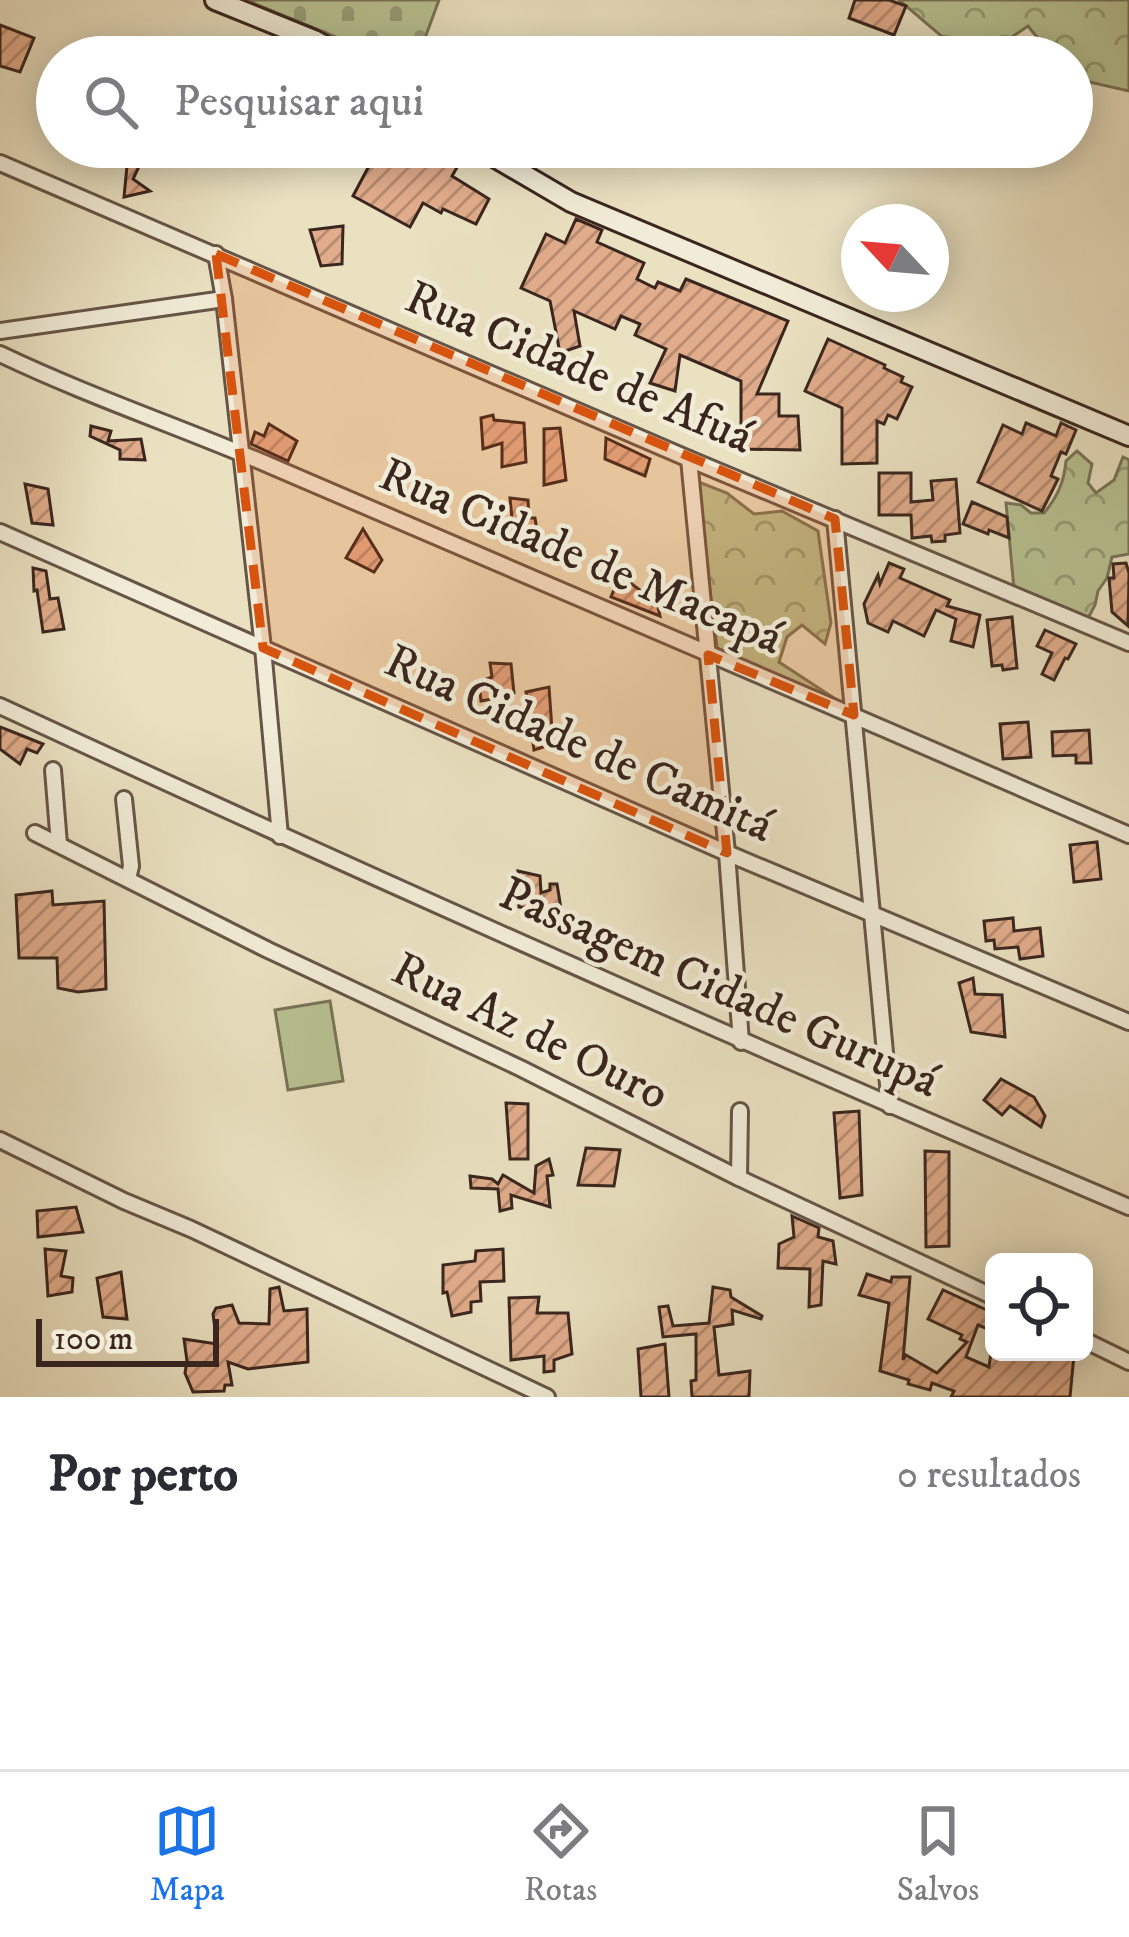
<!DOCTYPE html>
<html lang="pt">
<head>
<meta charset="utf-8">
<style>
	body { margin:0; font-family:"IM FELL DW Pica",serif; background:#f7f7f7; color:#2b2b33 }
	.controls { position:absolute; right:36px; bottom:36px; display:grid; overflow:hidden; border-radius:18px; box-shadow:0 6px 30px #0003 }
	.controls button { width:108px; height:108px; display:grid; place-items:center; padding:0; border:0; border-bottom:3px solid #e1e1e2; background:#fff; color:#2b2b33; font:60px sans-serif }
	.compass { position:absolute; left:841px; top:204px; width:108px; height:108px; border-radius:50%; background:#fff; box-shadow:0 6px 30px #0003; rotate:296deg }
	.scale { position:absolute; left:36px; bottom:30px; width:183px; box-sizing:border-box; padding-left:12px; border:6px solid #3a261e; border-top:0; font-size:33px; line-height:42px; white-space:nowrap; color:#3a261e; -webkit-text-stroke:9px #f1ecd7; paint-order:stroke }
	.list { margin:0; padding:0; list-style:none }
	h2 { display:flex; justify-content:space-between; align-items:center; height:156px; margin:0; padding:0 48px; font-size:51px }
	h2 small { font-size:39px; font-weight:400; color:#7c7c81 }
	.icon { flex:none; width:66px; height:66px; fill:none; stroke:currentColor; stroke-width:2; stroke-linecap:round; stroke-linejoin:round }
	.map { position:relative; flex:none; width:1129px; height:1397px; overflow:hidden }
	.search { position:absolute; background:#fff; box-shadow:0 6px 30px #0003; left:36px; right:36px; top:36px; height:132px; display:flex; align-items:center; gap:30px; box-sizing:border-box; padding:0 42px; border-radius:66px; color:#7c7c81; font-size:45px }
	.sheet { height:372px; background:#fff }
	nav { display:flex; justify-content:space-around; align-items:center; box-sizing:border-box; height:168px; border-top:3px solid #e1e1e2; background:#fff; font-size:33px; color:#7c7c81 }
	nav a { display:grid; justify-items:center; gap:6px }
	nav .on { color:#1a73e8 }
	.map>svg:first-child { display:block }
</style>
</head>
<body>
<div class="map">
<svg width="1129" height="1397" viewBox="0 0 1129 1397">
	<defs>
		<pattern id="forest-crowns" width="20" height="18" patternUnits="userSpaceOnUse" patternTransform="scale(3)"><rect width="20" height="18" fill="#b8c292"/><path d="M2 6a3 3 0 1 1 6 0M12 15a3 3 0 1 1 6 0" fill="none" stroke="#979d77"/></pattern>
		<pattern id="cemetery-stones" width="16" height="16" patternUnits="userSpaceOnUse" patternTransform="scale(3)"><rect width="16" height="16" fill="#b8c292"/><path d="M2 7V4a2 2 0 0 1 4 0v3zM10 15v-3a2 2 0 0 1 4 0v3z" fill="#979d77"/></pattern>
		<pattern id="building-hatch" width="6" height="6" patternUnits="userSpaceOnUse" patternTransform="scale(3)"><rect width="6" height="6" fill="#e1ac8b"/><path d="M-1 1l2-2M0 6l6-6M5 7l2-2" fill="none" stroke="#b78c71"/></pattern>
	</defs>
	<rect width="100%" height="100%" fill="#eae1c1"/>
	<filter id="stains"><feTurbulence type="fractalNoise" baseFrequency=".00167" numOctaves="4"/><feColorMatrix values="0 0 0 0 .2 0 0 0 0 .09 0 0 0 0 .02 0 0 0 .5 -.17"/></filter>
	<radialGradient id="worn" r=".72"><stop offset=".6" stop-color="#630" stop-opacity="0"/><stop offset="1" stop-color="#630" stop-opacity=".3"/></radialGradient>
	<!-- forest -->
	<g fill="url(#forest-crowns)" stroke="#797458" stroke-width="3">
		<polygon points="899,0 1129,0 1129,91 1072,78 1072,57 1053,57 1028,26 983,57 942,57 945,39"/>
		<path d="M1077 451 1092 464 1088 483 1096 493 1114 480 1123 457 1129 460V554L1112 557 1107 578 1098 591 1095 605 1087 620 1014 589 1006 503 1021 505 1031 513H1044C1058 496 1064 482 1066 461Z"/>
		<polygon points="696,481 727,493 754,514 782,511 818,531 831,623 825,644 802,625 787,637 779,662 837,700 718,654"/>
	</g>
	<!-- cemetery -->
	<polygon fill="url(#cemetery-stones)" stroke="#797458" stroke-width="3" points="246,0 439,0 418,57 375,57 363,48"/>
	<!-- garden -->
	<polygon fill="#b8c292" stroke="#797458" stroke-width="3" points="330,1001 343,1081 288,1090 275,1010"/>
	<!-- building -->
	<g fill="url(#building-hatch)" stroke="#3a261e" stroke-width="3">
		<polygon points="855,0 889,0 906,6 894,35 849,18"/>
		<polygon points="0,25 34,38 20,72 0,66"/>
		<polygon points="127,147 146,152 133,179 150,191 124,197 127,166 122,163"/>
		<polygon points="338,147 406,147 424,157 429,147 459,164 452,176 489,199 476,224 443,209 441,213 423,203 410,227 353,196 370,164"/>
		<polygon points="576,219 602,230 597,242 644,263 637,279 655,288 658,282 680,291 686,279 788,321 757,394 779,394 779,416 798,416 800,450 741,449 741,381 680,355 675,391 650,383 666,349 635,335 640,324 621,316 615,329 574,311 580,346 560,353 550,301 521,288 546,234 565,243"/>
		<polygon points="343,226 342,264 321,266 310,230"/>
		<polygon points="828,339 885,365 884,368 903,377 901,382 912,387 897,419 888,415 884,424 877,421 877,463 842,464 842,408 805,391"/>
		<polygon points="493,415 494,420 524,423 526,462 502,467 502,443 483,449 481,418"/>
		<polygon points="1026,423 1056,436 1061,423 1076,430 1066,454 1061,452 1051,476 1058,479 1042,511 978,482 1003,425 1022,434"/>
		<polygon points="269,424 297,441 288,461 251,444 255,432 264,436"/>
		<polygon points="91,426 111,431 108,441 141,439 145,460 120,459 120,450 90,436"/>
		<polygon points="560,428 566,480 544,485 544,429"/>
		<polygon points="606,438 650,459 645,476 605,459"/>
		<polygon points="879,473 911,473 911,502 933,500 931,481 956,479 960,533 945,535 945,541 932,542 931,536 912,538 911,515 879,515"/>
		<polygon points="25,484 48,489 53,525 32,523"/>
		<polygon points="510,498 528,500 529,518 535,518 538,537 514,540"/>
		<polygon points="972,502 1007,517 1009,538 989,530 988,534 963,524"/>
		<polygon points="363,529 382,560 374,572 346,558"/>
		<polygon points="889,563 904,569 900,578 950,600 947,606 980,615 973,647 951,641 956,619 936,610 924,636 893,621 888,632 868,623 864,604 878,575 880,584"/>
		<polygon points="1126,563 1129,573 1128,626 1112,612 1109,578 1114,578 1113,564"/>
		<polygon points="33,568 46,571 50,599 58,598 64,629 43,632 37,590 34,591"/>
		<polygon points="620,575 657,603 660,616 611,597"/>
		<polygon points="1012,617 1017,668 1003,670 1002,665 992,666 987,620"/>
		<polygon points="1045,630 1076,644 1068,659 1065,658 1054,680 1042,674 1052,653 1037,646"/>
		<polygon points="490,663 511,664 514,693 509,696 481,701 479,682 492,677"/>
		<polygon points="549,687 553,744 534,750 526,692"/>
		<polygon points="1028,722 1031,757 1003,759 1000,724"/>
		<polygon points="0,727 13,732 43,744 37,753 27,749 20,764 0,749"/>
		<polygon points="1089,730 1091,763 1076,763 1076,755 1053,756 1052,732"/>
		<polygon points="1097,842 1101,879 1074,882 1070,845"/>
		<polygon points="518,871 540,876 541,893 550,890 550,884 557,884 564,927 552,927 551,909 519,907"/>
		<polygon points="52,891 53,905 104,901 106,989 78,992 58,988 57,958 19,958 16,895"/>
		<polygon points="1013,918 1014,931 1040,928 1043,956 1020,959 1018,947 995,949 994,940 986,941 984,921"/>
		<polygon points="973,978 975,994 1002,995 1005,1037 971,1032 959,983"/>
		<polygon points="1001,1079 1034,1097 1045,1116 1041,1127 1010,1106 1002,1115 984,1100"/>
		<polygon points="506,1103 528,1104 528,1159 510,1159"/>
		<polygon points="859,1111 862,1195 840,1198 834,1113"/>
		<polygon points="586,1148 620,1150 614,1186 578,1185"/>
		<polygon points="925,1151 949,1152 949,1246 926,1247"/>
		<polygon points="549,1159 553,1175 547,1176 550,1207 511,1195 512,1208 500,1211 498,1189 471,1188 470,1176 492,1179 498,1184 503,1175 534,1193 536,1166"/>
		<polygon points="76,1207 83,1232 38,1237 37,1211"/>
		<polygon points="792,1216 819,1228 818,1237 833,1241 836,1264 823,1261 821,1305 809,1307 810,1269 778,1268 779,1244 794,1237"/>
		<polygon points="45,1249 66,1251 61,1276 73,1278 72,1292 48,1296"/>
		<polygon points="503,1249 504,1281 480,1282 481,1301 471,1302 471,1312 452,1316 447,1292 443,1293 443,1265 475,1261 476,1251"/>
		<polygon points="121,1272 127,1319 103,1317 97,1278"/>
		<polygon points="867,1274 891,1282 892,1277 910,1277 903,1360 906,1355 937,1373 967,1342 960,1339 962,1335 928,1319 943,1290 993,1313 988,1329 978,1325 966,1357 989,1367 991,1352 1074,1355 1070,1397 951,1397 954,1391 932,1383 930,1390 908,1384 909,1380 880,1371 889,1303 859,1295"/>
		<polygon points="279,1287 284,1311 307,1309 308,1362 248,1369 228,1362 232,1385 225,1385 224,1391 193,1392 185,1373 187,1361 184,1339 217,1344 213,1314 216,1308 232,1305 239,1323 269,1324 270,1289"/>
		<polygon points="713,1287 730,1290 731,1297 762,1316 761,1319 732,1310 733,1324 714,1327 719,1375 750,1371 749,1397 692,1397 691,1381 696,1380 696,1334 663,1337 659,1307 668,1306 673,1326 709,1323"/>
		<polygon points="539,1297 537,1313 568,1313 572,1354 554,1360 554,1371 544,1372 544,1356 511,1360 509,1298"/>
		<polygon points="665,1344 669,1397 641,1397 638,1349"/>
	</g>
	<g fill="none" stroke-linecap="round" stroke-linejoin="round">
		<defs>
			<g id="street">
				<polyline points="0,163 689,459 1129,643"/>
				<polyline points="216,254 224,299 263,648 280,836"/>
				<polyline points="0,331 224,299"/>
				<path d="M0 354C88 396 180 427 269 465 555 589 843 710 1129 835"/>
				<polyline points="689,459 727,853 741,1042"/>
				<polyline points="835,519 890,1106"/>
				<polyline points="0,532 727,853 1129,1022"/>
				<path d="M0 706C374 879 750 1046 1129 1207"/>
				<polyline points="53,770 59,844"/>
				<polyline points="124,799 131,866 128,879"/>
				<polyline points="35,833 268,950 520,1068 739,1178 994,1297"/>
				<polyline points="0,1140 124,1201 191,1229 547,1397"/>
				<polyline points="739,1178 740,1111"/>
				<polyline points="1084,1340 1129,1362"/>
			</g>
			<g id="secondary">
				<polyline points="215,0 314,40 345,57"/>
				<polyline points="477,147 571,202 1129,436"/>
			</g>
		</defs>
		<!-- street casing -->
		<use href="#street" stroke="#665547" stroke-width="20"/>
		<!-- secondary casing -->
		<use href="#secondary" stroke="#3a261e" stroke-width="24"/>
		<!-- street -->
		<use href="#street" stroke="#f1ecd7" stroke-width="14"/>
		<!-- secondary -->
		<use href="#secondary" stroke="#f1ecd7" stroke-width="18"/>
	</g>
	<!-- marked area -->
	<path fill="#d7540e" fill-opacity="0.2" stroke="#d7540e" stroke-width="9" stroke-dasharray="24 15" stroke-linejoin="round" d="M216 254 835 519 854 715 708 655 727 853 263 648Z"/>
	<g text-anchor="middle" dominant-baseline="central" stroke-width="9" stroke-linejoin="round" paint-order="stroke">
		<!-- street labels -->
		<g font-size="48" fill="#3a261e" stroke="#f1ecd7">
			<text transform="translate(579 368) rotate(23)">Rua Cidade de Afuá</text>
			<text transform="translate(581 557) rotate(23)">Rua Cidade de Macapá</text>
			<text transform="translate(579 744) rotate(24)">Rua Cidade de Camitá</text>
			<text transform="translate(719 988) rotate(24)">Passagem Cidade Gurupá</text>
			<text transform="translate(530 1032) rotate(26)">Rua Az de Ouro</text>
		</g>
	</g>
	<rect width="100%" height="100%" filter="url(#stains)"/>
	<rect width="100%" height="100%" fill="url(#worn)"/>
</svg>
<div class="controls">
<button><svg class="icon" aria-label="locate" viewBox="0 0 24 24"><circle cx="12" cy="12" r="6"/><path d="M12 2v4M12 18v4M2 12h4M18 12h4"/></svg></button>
</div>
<svg class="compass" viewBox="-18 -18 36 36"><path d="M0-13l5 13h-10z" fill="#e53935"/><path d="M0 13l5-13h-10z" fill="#7c7c81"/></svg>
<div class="scale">100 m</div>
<div class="search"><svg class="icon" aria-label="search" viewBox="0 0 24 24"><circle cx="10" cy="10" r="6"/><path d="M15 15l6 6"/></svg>Pesquisar aqui</div>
</div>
<section class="sheet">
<h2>Por perto<small>0 resultados</small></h2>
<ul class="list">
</ul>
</section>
<nav>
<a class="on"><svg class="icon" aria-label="map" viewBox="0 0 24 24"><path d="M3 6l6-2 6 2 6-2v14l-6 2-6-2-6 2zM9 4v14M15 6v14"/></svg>Mapa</a>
<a><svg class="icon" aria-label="directions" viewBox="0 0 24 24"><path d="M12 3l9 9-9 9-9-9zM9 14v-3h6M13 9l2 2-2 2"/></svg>Rotas</a>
<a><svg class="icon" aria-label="saved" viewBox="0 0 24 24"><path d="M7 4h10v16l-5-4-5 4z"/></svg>Salvos</a>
</nav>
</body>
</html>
